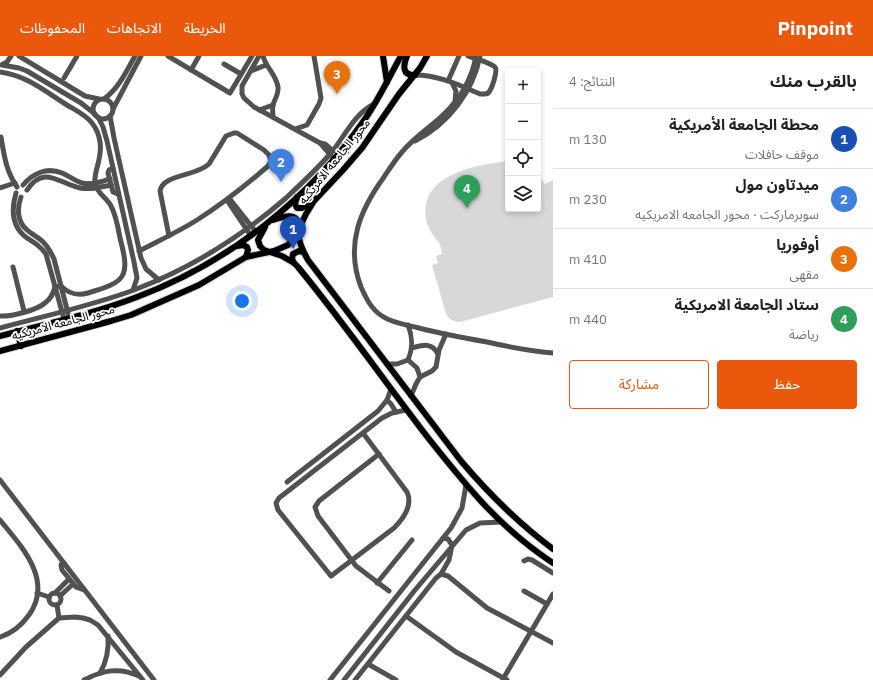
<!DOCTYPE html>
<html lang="ar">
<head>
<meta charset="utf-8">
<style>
	body { margin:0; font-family:"IBM Plex Sans","Noto Sans Arabic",sans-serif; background:#f2f2f2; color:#202124; direction:rtl }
	.controls { position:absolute; right:12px; top:12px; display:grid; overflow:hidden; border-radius:4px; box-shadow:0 2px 6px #0003 }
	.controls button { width:36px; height:36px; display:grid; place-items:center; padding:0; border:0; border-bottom:1px solid #e0e0e0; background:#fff; color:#202124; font:20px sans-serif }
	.you { position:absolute; left:242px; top:245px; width:14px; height:14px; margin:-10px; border:3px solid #fff; border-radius:50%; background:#1a73e8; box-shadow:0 0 0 6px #1a73e833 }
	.badge { display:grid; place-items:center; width:26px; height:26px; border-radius:50%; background:#ea580c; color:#fff; font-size:13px; font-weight:700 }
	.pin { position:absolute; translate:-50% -33px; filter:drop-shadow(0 1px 2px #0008) }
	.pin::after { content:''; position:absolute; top:21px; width:14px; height:12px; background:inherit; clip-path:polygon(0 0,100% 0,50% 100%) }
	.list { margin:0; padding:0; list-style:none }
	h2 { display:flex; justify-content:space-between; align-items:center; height:52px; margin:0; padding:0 16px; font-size:17px }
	h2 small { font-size:13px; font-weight:400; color:#757577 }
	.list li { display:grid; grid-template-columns:26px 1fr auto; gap:12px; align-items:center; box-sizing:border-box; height:60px; padding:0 16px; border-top:1px solid #e0e0e0 }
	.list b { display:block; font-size:15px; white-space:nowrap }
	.list p { margin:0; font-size:13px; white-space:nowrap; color:#757577 }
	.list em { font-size:13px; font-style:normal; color:#757577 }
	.actions { display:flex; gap:8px; padding:12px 16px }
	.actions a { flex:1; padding:9px 0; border:1px solid #ea580c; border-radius:4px; text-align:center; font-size:14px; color:#ea580c }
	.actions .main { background:#ea580c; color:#fff }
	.icon { flex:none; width:22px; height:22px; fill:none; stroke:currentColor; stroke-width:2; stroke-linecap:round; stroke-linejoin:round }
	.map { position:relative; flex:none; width:553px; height:624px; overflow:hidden; direction:ltr }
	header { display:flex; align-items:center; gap:24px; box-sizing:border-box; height:56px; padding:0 20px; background:#ea580c; color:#fff }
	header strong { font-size:19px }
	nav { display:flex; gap:22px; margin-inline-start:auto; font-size:14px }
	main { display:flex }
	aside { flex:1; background:#fff }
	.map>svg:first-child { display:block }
</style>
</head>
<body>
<header>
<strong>Pinpoint</strong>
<nav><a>الخريطة</a><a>الاتجاهات</a><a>المحفوظات</a></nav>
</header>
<main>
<aside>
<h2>بالقرب منك<small>النتائج: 4</small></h2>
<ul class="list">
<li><span class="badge" style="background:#1a4fb4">1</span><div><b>محطة الجامعة الأمريكية</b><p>موقف حافلات</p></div><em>130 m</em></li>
<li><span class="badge" style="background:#3f7fe0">2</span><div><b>ميدتاون مول</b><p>سوبرماركت · محور الجامعه الامريكيه</p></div><em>230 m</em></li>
<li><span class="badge" style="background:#e8710a">3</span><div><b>أوفوريا</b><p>مقهى</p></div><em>410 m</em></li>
<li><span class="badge" style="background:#2e9e5b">4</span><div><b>ستاد الجامعة الامريكية</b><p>رياضة</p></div><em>440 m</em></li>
</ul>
<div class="actions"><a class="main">حفظ</a><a>مشاركة</a></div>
</aside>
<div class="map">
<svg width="553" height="624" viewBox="0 0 553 624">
	<rect width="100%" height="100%" fill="#fff"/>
	<!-- green -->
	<path fill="#d8d8d8" d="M508 105V153H538V118L545 128 553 124V241L460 266C453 266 449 263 446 258L432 209 438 207 436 200 442 198C441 195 441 190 439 187 433 179 428 173 426 163 419 118 476 109 508 105Z"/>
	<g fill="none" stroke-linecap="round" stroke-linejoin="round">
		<defs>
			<g id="major">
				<polyline points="383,0 387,26"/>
				<path d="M407 0C403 9 402 20 415 19"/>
				<polyline points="297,141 295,148 297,152 302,152 311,147"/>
				<path d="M273 164C282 161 297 155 299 170 300 174 299 179 299 183 301 191 304 197 308 204L461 405C489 438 518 467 553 493"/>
				<path d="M265 171 258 184 260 190 264 194 282 200 294 207 298 211C344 267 385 326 429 383 468 432 500 472 553 507"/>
				<polyline points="237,190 243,189 247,191 248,194 246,201"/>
				<polyline points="294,207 292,203 293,198 299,195 303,196"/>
				<polyline points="17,275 21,290"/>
				<path d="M0 280C46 268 93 258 137 241 228 207 310 143 365 63 379 43 389 21 401 0"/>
				<polyline points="0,295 111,265 131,259 199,229 246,201 274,195 288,189 295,181 306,158 314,145 343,114 362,92 399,38 420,12 427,0"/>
			</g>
		</defs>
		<!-- major casing -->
		<use href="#major" stroke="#dbdbdb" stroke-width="8"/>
		<!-- minor -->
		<g stroke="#515151" stroke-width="5">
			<polyline points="19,0 85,40 99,43"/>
			<polyline points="168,0 230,37 252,0"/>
			<polyline points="259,0 242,30 242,38 244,42 254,51 320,87 325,88 333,95"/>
			<path d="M263 0C266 12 276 18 278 31 279 38 275 42 273 49 272 52 273 58 273 61"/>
			<path d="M476 0C472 22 461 42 444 58 431 71 414 81 402 96 395 104 390 112 384 121 360 154 345 189 361 231 366 242 371 253 382 260 392 267 407 269 419 272 442 278 464 282 487 286 509 291 531 295 553 297"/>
			<polyline points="3,8 7,6 11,0"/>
			<polyline points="224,8 241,18"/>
			<polyline points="2,9 19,12 27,15 81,47 95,58"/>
			<polyline points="191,14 199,0"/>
			<polyline points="251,15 266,9"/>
			<path d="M0 16C26 19 46 36 67 49 75 54 86 59 92 67 96 72 99 79 100 86 103 102 93 116 95 128 97 137 107 142 111 150 116 159 118 171 120 182 130 220 127 226 88 237 77 240 69 238 61 230L55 231C53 238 51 243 45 247 37 254 11 261 0 260"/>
			<path d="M415 19C438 19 459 29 480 38 483 38 487 39 489 36 492 32 498 15 495 11 491 7 474 2 468 0"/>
			<polyline points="64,22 77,0"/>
			<polyline points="448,25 459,0"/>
			<polyline points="452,27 456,35 455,45"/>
			<circle cx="103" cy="53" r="10"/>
			<path d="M104 43C119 32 126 16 135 0"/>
			<polyline points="113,53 141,0"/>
			<polyline points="259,54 273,49"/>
			<polyline points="110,60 114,82 141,202 146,213 159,224"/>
			<polyline points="98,61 103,71 107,85 134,206 137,222 133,234"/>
			<polyline points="295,73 307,69 319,48 321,42 314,0"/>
			<path d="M1 81C4 99 6 115 17 131"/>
			<path d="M415 85C448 68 473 36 480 0"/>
			<polyline points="320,87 331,100"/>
			<polyline points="113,112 109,114 108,117 113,136 118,138"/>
			<path d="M23 129C33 117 47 111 62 117 69 120 75 125 82 127 92 129 100 126 110 123"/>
			<polyline points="0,132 15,127"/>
			<path d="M27 134C44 108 60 128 80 132 91 134 101 131 111 129"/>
			<path d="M16 137C11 154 12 171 27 182 35 187 40 190 46 198L64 263"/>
			<path d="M21 141C17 152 17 165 26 173 32 179 39 181 44 187 49 192 51 197 54 203L69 261"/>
			<polyline points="229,142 256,176"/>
			<polyline points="227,144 251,180"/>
			<path d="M139 195C158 185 178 176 197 164 222 148 245 130 268 110L271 105 269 99 264 94 237 77H234L226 80 209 108C195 121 163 118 160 135L169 180"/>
			<polyline points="13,211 24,255"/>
			<path d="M0 272C44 260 91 250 134 234 189 213 241 181 286 142 301 128 317 113 331 97 345 80 354 58 374 48"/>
			<path d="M412 292C423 289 432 286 438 298"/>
			<polyline points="408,304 417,312 420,321"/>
			<path d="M387 308H397L408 304C413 292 413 282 408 269"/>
			<polyline points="411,340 416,328 420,321 432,315 436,311 439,294 446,278"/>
			<polyline points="387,344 391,348 396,356"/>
			<path d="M363 377 407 436C413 449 403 463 394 472L331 520 278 454 276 447 279 442 382 362 392 357 406 354"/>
			<polyline points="379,398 319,445 315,451 318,460 356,510 389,535"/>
			<polyline points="0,424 154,624"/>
			<polyline points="287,426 378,355 387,344 391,333"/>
			<path d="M0 464C21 490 54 524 29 559 21 570 13 577 0 581"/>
			<polyline points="524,505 528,503 532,504 553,517"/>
			<polyline points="63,506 61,509 62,514 76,531 84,534"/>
			<polyline points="441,518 449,504 452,489 448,483 443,482"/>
			<polyline points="377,527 412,484"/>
			<polyline points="524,535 547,548"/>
			<polyline points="37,537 49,541"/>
			<polyline points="55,537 69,523"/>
			<circle cx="55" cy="543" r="6"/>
			<polyline points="60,540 73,528"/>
			<polyline points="57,549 59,562"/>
			<polyline points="406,560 456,596 507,624"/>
			<polyline points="368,608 396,624"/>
			<path d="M100 617C107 605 109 594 108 580"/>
			<polyline points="0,619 26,591 59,562 75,561 83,562 90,564 98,569 143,624"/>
			<polyline points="503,623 553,538"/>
			<path d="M84 624C103 614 120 611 139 620"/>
			<polyline points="330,624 451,472 462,452 466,429"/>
			<polyline points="344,624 415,534 466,474 480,467 501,466"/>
			<polyline points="355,624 436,522 441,518 448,520 487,552 553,587"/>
		</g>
		<!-- major -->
		<use href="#major" stroke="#000" stroke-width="6"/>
	</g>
	<g text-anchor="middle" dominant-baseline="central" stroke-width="3.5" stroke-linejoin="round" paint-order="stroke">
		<!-- street labels -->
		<g font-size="12" fill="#000" stroke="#fff">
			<text transform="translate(334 105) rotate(-51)">محور الجامعه الامريكيه</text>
			<text transform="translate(63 266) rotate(-15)">محور الجامعه الامريكيه</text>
		</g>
	</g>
</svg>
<div class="controls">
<button>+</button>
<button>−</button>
<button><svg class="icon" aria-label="locate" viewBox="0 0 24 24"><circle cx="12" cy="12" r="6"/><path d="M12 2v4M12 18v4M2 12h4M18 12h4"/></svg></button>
<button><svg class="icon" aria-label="layers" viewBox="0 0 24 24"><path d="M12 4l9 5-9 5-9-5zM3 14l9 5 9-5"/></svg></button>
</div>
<div class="you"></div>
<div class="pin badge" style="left:293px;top:193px;background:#1a4fb4">1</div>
<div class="pin badge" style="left:281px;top:126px;background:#3f7fe0">2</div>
<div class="pin badge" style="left:337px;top:38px;background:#e8710a">3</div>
<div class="pin badge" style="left:467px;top:152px;background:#2e9e5b">4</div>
</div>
</main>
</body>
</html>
